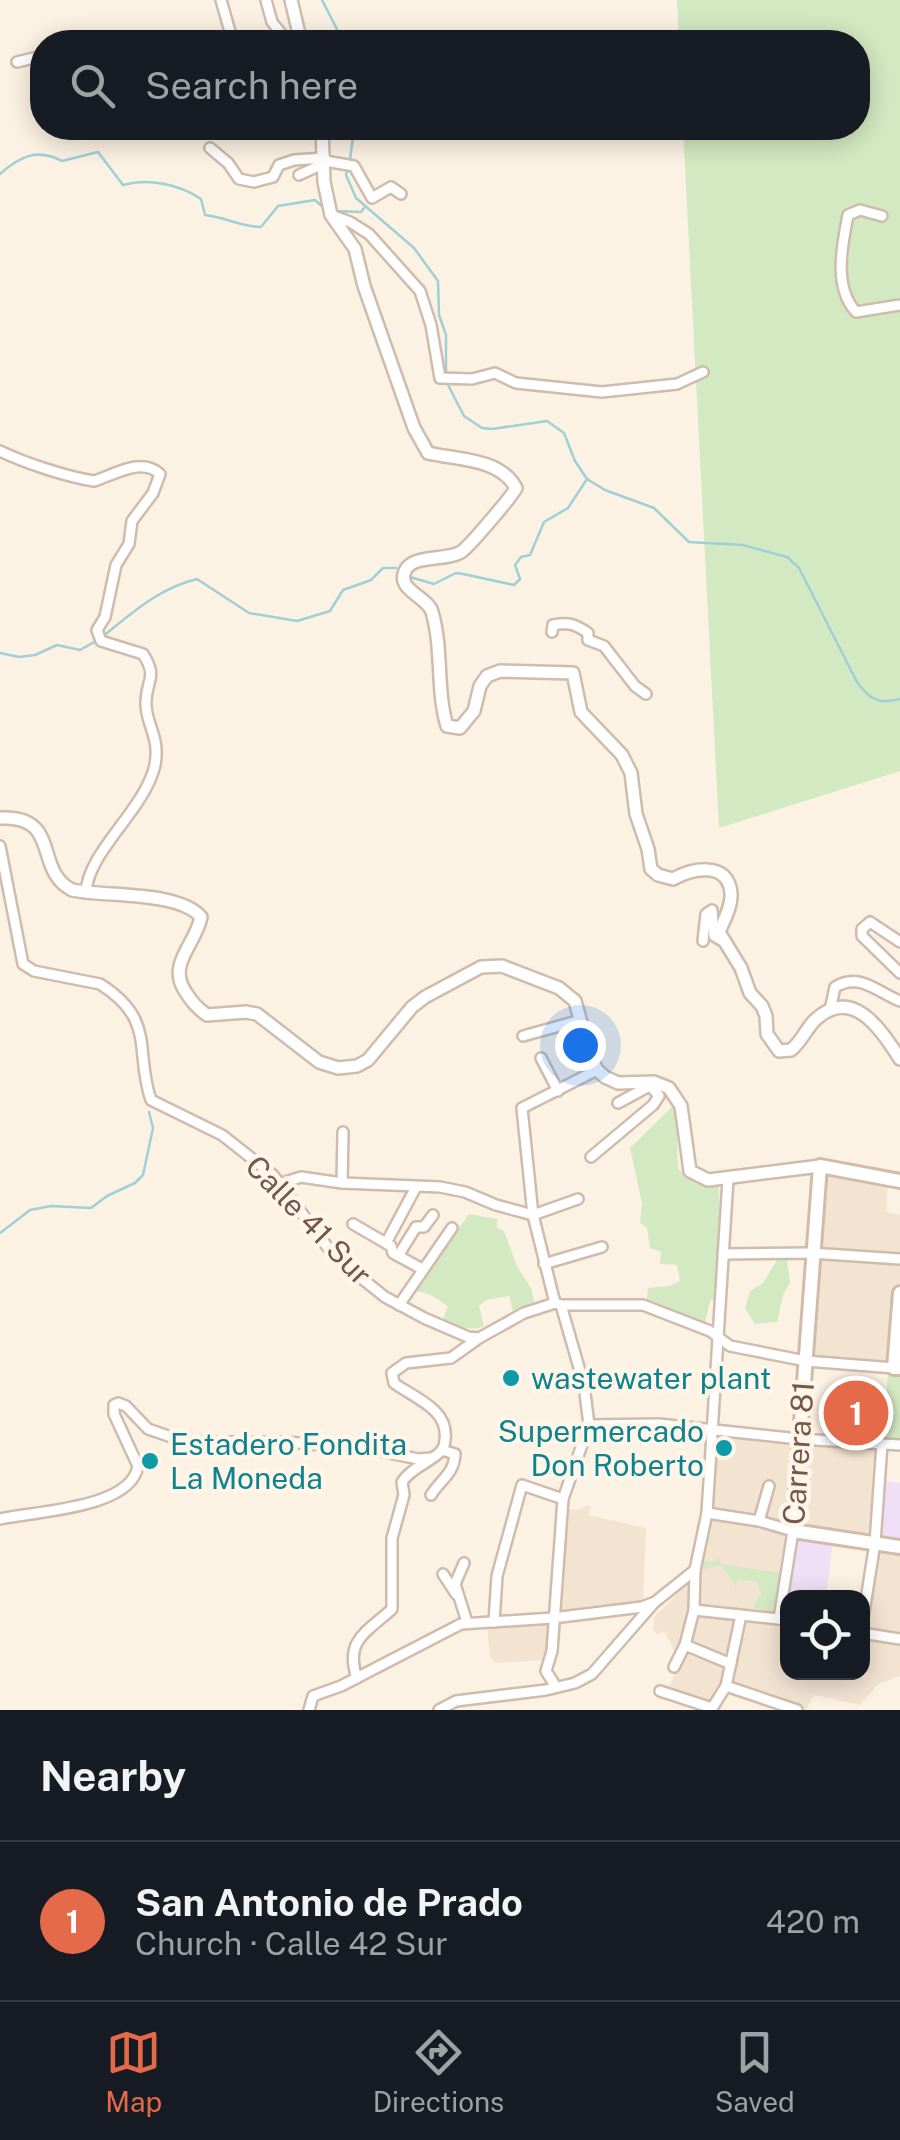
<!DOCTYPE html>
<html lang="en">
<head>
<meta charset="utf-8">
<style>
	body { margin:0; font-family:"Public Sans",sans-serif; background:#20242c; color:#f1f3f6 }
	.controls { position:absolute; right:30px; bottom:30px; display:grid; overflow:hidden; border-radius:20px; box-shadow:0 5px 25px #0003 }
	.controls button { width:90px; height:90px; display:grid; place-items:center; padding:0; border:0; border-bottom:2px solid #363941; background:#171b24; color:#f1f3f6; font:50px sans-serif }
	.you { position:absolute; left:580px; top:1045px; width:35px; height:35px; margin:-25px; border:8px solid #fff; border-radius:50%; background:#1a73e8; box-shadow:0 0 0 15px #1a73e833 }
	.badge { display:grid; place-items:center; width:65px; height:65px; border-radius:50%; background:#e56a4a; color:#fff; font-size:32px; font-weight:700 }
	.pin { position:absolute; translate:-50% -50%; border:5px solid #fff; box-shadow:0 2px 10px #0006 }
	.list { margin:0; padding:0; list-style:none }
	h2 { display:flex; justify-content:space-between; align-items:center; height:130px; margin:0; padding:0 40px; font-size:42px }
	h2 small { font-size:32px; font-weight:400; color:#9ea1a6 }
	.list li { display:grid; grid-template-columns:65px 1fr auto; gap:30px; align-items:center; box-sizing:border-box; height:160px; padding:0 40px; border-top:2px solid #363941 }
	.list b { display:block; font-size:38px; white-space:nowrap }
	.list p { margin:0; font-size:32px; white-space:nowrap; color:#9ea1a6 }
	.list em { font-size:32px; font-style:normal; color:#9ea1a6 }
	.icon { flex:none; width:55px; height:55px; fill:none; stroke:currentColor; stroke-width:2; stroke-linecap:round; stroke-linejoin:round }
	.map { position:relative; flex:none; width:900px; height:1710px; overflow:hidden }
	.search { position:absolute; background:#171b24; box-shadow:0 5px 25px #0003; left:30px; right:30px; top:30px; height:110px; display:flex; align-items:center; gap:25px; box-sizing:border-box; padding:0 35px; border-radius:40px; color:#9ea1a6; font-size:38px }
	.sheet { height:290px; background:#171b24 }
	nav { display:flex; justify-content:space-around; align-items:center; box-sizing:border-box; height:140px; border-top:2px solid #363941; background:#171b24; font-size:28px; color:#9ea1a6 }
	nav a { display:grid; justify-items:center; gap:5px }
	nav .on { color:#e56a4a }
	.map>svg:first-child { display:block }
</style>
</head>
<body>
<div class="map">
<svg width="900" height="1710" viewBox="0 0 900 1710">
	<rect width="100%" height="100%" fill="#fcf2e3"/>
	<!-- residential -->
	<g fill="#f3e4d2">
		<polygon points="824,1169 888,1183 886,1212 900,1215 900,1364 803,1361"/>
		<polygon points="711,1428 882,1444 874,1541 791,1532 779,1619 787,1620 788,1672 862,1672 863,1627 876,1548 900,1552 900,1676 878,1684 860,1705 814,1695 806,1710 797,1710 726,1686 741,1616 694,1610"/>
		<polygon points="590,1505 589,1515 646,1528 643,1604 557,1614 563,1508 575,1510"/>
		<polygon points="691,1581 689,1618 678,1659 664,1631 657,1635 653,1629 654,1617"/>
		<polygon points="698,1617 738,1619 730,1659 690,1642"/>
		<polygon points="546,1622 549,1624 549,1652 544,1660 495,1663 490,1657 487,1626"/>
		<polygon points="685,1654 728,1667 723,1689 711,1706 667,1691"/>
	</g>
	<!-- education -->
	<g fill="#efe0f8">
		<polygon points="879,1480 900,1483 900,1544 878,1541"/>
		<polygon points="794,1536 833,1541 826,1597 788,1598 787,1620 779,1619"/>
	</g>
	<!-- green -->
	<g fill="#d3e9c2">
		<polygon points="677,0 900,0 900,771 719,828 683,128 858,128 858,42 679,42"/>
		<polygon points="676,1103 678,1169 690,1179 719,1181 720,1296 710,1301 705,1322 647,1299 648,1288 669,1286 680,1281 677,1265 660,1264 661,1252 650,1248 647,1228 640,1223 642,1203 630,1148"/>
		<path d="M469 1214 497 1219V1228L504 1231 517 1266 532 1290 534 1303 513 1312 509 1296 486 1300 479 1306 484 1326C468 1332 457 1326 443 1319L448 1306 431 1295 413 1290Z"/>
		<polygon points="782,1254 787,1258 790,1283 783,1295 777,1322 755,1324 745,1308 750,1291 763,1283 777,1260 773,1255"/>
		<polygon points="900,1364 900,1449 879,1441 880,1408 886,1408 888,1367"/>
		<polygon points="719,1558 721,1564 781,1573 775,1612 753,1608 758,1596 762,1594 756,1581 738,1580 735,1589 734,1582 721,1565 700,1570 702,1560 714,1562"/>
	</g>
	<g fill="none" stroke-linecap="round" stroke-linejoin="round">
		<!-- stream -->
		<g stroke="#9fcfd7" stroke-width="2.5">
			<polyline points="322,0 339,33 340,42"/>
			<polyline points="350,160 354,128"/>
			<path d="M348 167 346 175 356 198 414 248 438 281 439 315 446 335V381L464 416 482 428 492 429 547 421 564 433 575 461 587 479 605 490 654 508 689 542 743 545 787 557 799 568 857 682C869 699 879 705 900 699"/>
			<path d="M0 174C20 156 38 148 62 161L98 152 123 185C148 178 179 184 201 199L205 215C226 217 240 227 261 227L278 206 315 200 325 209"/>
			<polyline points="334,211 361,212 364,208"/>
			<polyline points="410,577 434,584 456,573 463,574 514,585 520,579 515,565 521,557 530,555 544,522 568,508 587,479"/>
			<path d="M102 637C132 613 159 588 197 579L249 613 297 621 330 611 343 590 371 580 383 568H396"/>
			<polyline points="0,653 19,657 35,655 57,645 80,650 98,640"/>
			<polyline points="0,1233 30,1210 51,1206 91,1208 107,1196 135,1183 143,1175 153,1128 149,1112"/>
		</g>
		<defs>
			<g id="minor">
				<polyline points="221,0 233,42"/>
				<polyline points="266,0 272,22 288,42"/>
				<polyline points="17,62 42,56"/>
				<polyline points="228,128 230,132"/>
				<polyline points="210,148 228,163 239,179 254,182 273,177 279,165 294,160 325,158"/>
				<polyline points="325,161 354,166 372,198 391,187 401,194"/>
				<polyline points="299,175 325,163"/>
				<polyline points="331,215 350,222 369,234 420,291 431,325 440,378 472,379 495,373 516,383 602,392 677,384 703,372"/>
				<path d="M882 216 860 210 848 215C842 246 833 287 856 312L900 305"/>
				<path d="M0 451C25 463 67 477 94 481 116 474 142 457 160 474L153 493 132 521 129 544 116 565 105 617 97 630 101 641 143 654C159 679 145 680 146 705 147 727 160 737 155 765 145 810 87 852 86 893"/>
				<path d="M552 632 553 625C569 622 575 624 588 633V640L604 646 635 686 646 694"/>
				<path d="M0 846 23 964 34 971 100 984C157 1020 134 1051 151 1100L222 1135 273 1175 335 1257 385 1297 424 1318 468 1337 479 1338 524 1313 555 1303"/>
				<polyline points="703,941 706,914 712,910 714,936 724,942"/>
				<polyline points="900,942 870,922 862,929 862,936 900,973"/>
				<path d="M830 1010 835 987C860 972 877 992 900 1001"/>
				<polyline points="523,1036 581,1020"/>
				<polyline points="541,1058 558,1091"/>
				<polyline points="618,1103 653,1084"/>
				<polyline points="591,1157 653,1105 659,1096 652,1088 654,1082"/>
				<polyline points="282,1183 301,1177 342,1183 440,1187 465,1192 496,1205 533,1215 578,1199"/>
				<polyline points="342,1183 343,1132"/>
				<polyline points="353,1224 391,1246 393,1253 422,1269"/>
				<polyline points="386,1243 416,1187"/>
				<polyline points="723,1254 811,1253 900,1259"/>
				<polyline points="398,1256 416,1227 424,1227 433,1215"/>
				<polyline points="544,1264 602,1247"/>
				<polyline points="399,1305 452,1228"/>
				<polyline points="561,1305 643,1305 710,1331 730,1346 806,1361 894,1368"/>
				<polyline points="589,1425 659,1424 799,1439 900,1445"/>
				<path d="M431 1495C441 1479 454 1474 455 1454L442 1450"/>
				<polyline points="707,1513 759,1521 793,1531 779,1619"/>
				<path d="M0 1519C35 1511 131 1509 138 1466L114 1414V1405L118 1403 126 1406 148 1429 186 1442H287L370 1449 418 1459 431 1458"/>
				<polyline points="759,1521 769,1486"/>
				<polyline points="464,1563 455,1584 467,1622"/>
				<polyline points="443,1574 456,1594"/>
				<polyline points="694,1610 788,1620"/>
				<polyline points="494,1622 497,1576 522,1485 563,1499"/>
				<polyline points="862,1625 875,1543 882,1444"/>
				<polyline points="862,1633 900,1639"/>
				<polyline points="685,1645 731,1664"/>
				<polyline points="674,1667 685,1645 694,1610 695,1570 707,1513 728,1179"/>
				<path d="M357 1678C344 1640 367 1632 392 1609V1538L404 1495 402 1482C410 1469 428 1463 439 1453 444 1449 445 1444 445 1439 449 1409 414 1398 394 1383L392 1373 406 1363 451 1358 479 1338"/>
				<polyline points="726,1686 797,1710"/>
				<polyline points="556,1687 546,1671 552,1651 563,1499 589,1425 584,1385 561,1305 555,1303 533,1215 522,1108 597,1070"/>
				<polyline points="660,1691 712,1708"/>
				<polyline points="309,1710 313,1696 341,1686 461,1624 553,1618 642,1607 655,1602 695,1570"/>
				<polyline points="439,1710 456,1701 546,1690 575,1683 592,1674 653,1604"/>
				<polyline points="711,1710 726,1686 741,1615"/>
			</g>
			<g id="tertiary">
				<polyline points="291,0 301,42"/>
				<path d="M322 128 324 182 331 215 355 249 364 286 414 428 428 453C458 460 500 458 516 488 512 496 469 547 461 552 447 561 412 554 405 571 396 590 428 597 432 612 443 649 436 690 447 726L460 728 474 711 480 686 487 676 500 671 573 673 581 712 622 755 631 773 636 814 648 849 651 869 658 875 673 879C691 869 728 860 731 893 732 906 724 920 719 932L741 968 750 993 762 1006 766 1016 767 1034 779 1051 791 1050C801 1042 806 1029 815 1020 853 985 881 1030 900 1059"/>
				<path d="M0 818C62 815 33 870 72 890 106 897 179 891 201 917 196 944 167 964 185 991 191 1001 198 1009 207 1015L246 1012 257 1014 319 1062 338 1068 357 1066 368 1060 412 1007 425 997 481 967 502 966 559 988 575 1001 590 1055 597 1070 605 1077 618 1083 654 1082 669 1088 681 1106 690 1171 708 1180 820 1166"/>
			</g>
			<g id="secondary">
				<polyline points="900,1181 820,1166 793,1531 900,1547"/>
				<polyline points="900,1293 894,1368 900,1368"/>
			</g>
		</defs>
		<!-- minor casing -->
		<use href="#minor" stroke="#cfbcad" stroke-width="14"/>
		<!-- tertiary casing -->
		<use href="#tertiary" stroke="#cfbcad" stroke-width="16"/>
		<!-- secondary casing -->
		<use href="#secondary" stroke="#d2bbaa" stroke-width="18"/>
		<!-- minor -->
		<use href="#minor" stroke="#fff" stroke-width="9"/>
		<!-- tertiary -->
		<use href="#tertiary" stroke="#fff" stroke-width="11"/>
		<!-- secondary -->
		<use href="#secondary" stroke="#fff" stroke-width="12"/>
	</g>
	<!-- markers -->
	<g fill="#0f9aa8" stroke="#fff6e9" stroke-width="4">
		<circle cx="511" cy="1378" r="10"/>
		<circle cx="724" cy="1448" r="10"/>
		<circle cx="150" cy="1461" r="10"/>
	</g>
	<g text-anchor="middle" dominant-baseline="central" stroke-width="9" stroke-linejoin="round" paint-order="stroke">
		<!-- street labels -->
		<g font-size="30" fill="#74584a" stroke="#fff6e9">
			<text transform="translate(309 1220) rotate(46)">Calle 41 Sur</text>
			<text transform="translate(798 1453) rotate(-86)">Carrera 81</text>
		</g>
		<!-- culture labels -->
		<g font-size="30" fill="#0d838f" stroke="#fff6e9" text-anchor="start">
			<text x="531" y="1378">wastewater plant</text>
			<text x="704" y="1431" text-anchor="end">Supermercado<tspan x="704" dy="34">Don Roberto</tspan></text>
			<text x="170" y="1444">Estadero Fondita<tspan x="170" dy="34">La Moneda</tspan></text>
		</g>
	</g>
</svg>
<div class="controls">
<button><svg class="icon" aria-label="locate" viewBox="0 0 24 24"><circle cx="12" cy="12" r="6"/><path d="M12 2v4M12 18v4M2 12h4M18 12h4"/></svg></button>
</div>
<div class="you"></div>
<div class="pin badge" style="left:856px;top:1413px">1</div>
<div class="search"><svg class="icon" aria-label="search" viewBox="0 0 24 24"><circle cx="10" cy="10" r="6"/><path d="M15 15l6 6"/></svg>Search here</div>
</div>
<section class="sheet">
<h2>Nearby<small></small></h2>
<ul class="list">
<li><span class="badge">1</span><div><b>San Antonio de Prado</b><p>Church · Calle 42 Sur</p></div><em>420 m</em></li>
</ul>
</section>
<nav>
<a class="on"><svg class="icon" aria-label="map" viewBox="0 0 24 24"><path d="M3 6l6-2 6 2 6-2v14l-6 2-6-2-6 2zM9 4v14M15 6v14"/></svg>Map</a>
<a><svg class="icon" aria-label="directions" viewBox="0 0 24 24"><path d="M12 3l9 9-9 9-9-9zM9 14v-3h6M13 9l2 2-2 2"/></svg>Directions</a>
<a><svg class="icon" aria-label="saved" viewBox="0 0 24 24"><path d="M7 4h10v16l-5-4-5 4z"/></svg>Saved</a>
</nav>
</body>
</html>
